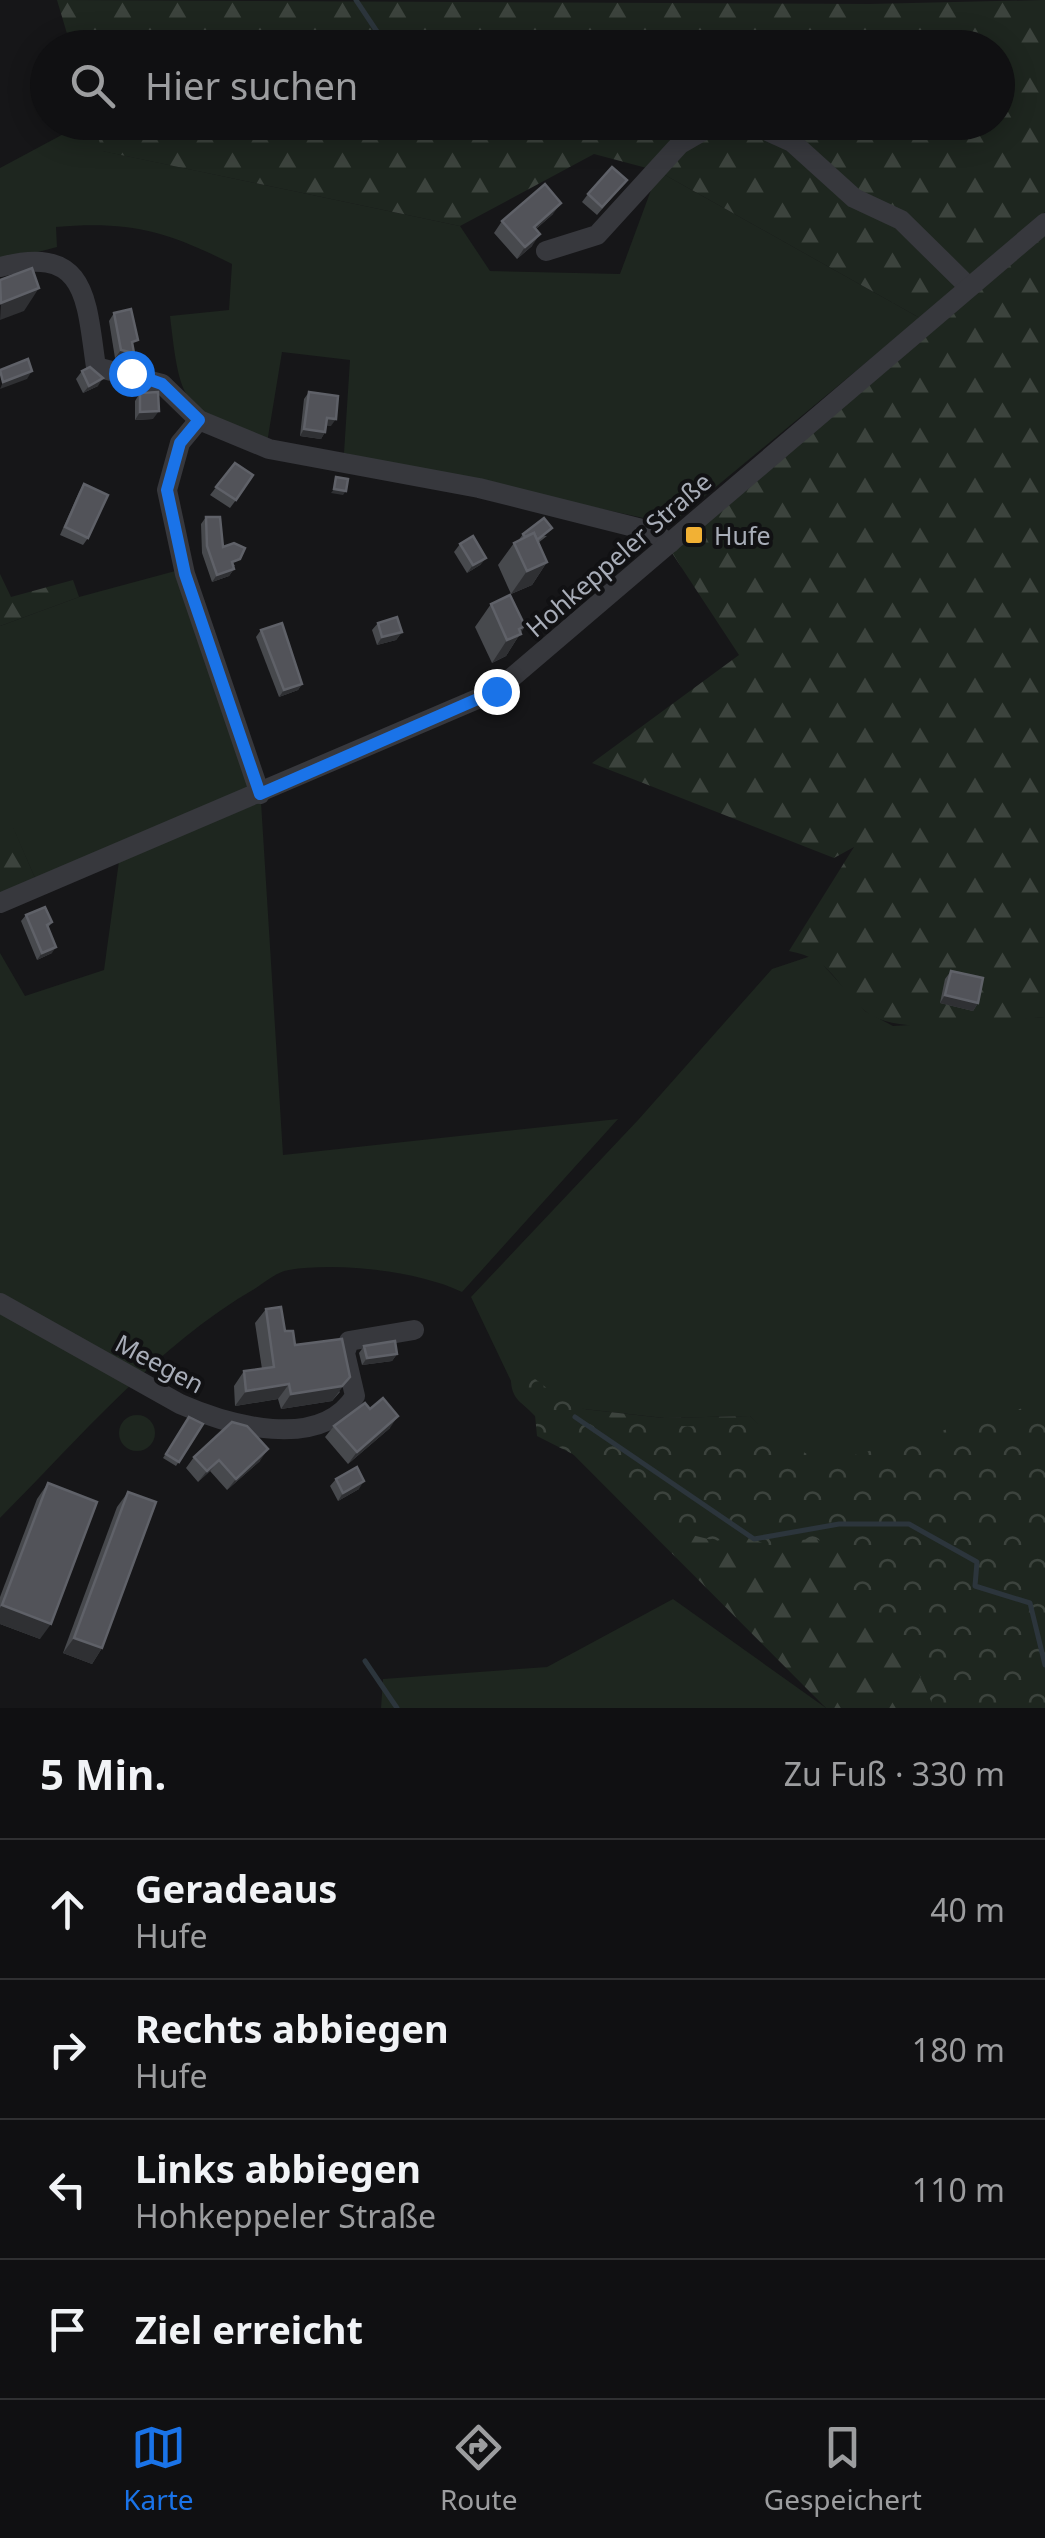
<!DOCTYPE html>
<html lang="de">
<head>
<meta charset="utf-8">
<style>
	body { margin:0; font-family:"Noto Sans",sans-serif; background:#1e1e20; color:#f1f3f6 }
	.stop { position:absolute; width:30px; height:30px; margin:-22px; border:8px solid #1a73e8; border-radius:50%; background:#fff }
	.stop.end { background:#1a73e8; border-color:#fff; box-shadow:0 2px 10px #0008 }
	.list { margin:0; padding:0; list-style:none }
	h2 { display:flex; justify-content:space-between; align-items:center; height:130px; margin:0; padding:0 40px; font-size:42px }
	h2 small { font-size:32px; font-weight:400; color:#9c9d9f }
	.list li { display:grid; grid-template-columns:65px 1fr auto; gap:30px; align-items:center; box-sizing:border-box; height:140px; padding:0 40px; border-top:2px solid #303032 }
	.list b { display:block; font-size:38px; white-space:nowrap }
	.list p { margin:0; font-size:32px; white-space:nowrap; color:#9c9d9f }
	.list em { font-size:32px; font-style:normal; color:#9c9d9f }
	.icon { flex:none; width:55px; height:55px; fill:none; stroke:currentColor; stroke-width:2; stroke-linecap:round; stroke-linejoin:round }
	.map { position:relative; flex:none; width:1045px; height:1708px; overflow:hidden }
	.search { position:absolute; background:#101012; box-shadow:0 5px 25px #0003; left:30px; right:30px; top:30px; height:110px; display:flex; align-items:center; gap:25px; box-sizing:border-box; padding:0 35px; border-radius:55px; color:#9c9d9f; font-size:38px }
	.sheet { height:690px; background:#101012 }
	nav { display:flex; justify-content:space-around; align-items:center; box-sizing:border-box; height:140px; border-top:2px solid #303032; background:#101012; font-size:28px; color:#9c9d9f }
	nav a { display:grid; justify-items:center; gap:5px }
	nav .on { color:#1a73e8 }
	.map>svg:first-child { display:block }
</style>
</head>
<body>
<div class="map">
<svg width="1045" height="1708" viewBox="0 0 1045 1708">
	<defs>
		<pattern id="forest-firs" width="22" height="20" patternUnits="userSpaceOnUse" patternTransform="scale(2.5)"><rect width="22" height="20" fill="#1e261f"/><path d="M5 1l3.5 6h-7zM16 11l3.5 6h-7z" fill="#3c433d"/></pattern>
		<pattern id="park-crowns" width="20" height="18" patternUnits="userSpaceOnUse" patternTransform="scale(2.5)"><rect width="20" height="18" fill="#1e261f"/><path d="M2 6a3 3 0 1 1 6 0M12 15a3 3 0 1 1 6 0" fill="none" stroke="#3c433d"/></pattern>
	</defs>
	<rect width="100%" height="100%" fill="#161618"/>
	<!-- grass -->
	<g fill="#1e261f">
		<path d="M84 123H94L103 151 460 226 490 271 620 274 658 171 920 318 671 524 344 453 350 360 282 352 267 443C182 405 181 410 170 316L229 310 232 264C166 231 130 221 56 227L57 247 0 262V168Z"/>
		<polygon points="179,570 250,787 35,878 13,828 0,827 0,626 79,597"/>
		<path d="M261 802 283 1155 618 1119 462 1292C419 1271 337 1262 289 1270 278 1271 265 1282 256 1288 157 1345 80 1438 0 1518V953L25 996 104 970 119 861Z"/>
		<polygon points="814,955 865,1011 893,1026 1045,1017 1045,1409 828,1474 782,1450 750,1416 664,1418 521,1402 471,1297 639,1119 772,969"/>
		<circle cx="137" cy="1433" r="18"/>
		<polygon points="673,1599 826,1708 381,1708 383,1679 547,1667"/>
	</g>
	<!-- forest -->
	<g fill="url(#forest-firs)">
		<polygon points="57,0 870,4 1045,0 1045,212 920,318 658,171 594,154 460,226 102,151 94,123 998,122 998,48 71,47"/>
		<path d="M1045 232V1017C1000 1020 898 1040 864 1010 834 984 833 959 789 951L854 847 834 858 592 763 739 655 672 553Z"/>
		<polygon points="0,574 11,597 73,580 79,597 0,626"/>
		<polygon points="0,827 13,827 35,878 0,894"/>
		<polygon points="521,1402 663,1418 750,1416 1045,1708 826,1708"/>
	</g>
	<!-- park -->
	<path fill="url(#park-crowns)" d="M525 1370C595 1436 672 1427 761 1424L784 1449H797L826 1463 1045 1402V1708H934L907 1646 849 1586 867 1561 814 1538 768 1546 744 1534 716 1541 676 1531 651 1521 600 1468 537 1436 535 1415C523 1403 511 1400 511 1379Z"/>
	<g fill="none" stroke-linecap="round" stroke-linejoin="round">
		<!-- stream -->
		<g stroke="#2c353c" stroke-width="5">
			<polyline points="356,0 388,48"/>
			<polyline points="575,1417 754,1539 839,1524 909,1524 977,1562 975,1586 1030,1603 1045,1665"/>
			<polyline points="365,1661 397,1708"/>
		</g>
		<!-- minor -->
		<g stroke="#37383d" stroke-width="20">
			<polyline points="747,122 792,142 854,198 901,220 969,287"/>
			<polyline points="546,251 597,235 680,144 706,129 745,122"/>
			<path d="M0 267C88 244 86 300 96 367L162 384 199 420 269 449 479 488 650 531 670 543"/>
			<polyline points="199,420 180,443 167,490 185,574 260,794"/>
			<polyline points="0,903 496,691 1045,223"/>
			<path d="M0 1303 180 1404C228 1425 320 1452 355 1396L345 1353 349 1341 414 1330"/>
		</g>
	</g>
	<!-- wall -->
	<g fill="#47494d">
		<polygon points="627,180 597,215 582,202 588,194"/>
		<polygon points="553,214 536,229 532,246 517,259 494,233 502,221"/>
		<polygon points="114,313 129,361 115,358 109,321"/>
		<polygon points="82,371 98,386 83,393 76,379"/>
		<polygon points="309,392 331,426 326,425 325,432 321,439 300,436 304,399"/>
		<polygon points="140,393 153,419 135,420 135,401"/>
		<polygon points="235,463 236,500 230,508 210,495"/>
		<polygon points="84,484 88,538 83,545 60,535 79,492"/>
		<polygon points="206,517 235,566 233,566 234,569 229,576 212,582 202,553 201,524"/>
		<polygon points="523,534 547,536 538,543 547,562 532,585 511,594 498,565 514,543 518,541"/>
		<polygon points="460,544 486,558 480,565 467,573 454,552"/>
		<polygon points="491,604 525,626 506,656 492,663 475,627"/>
		<polygon points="378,623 402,632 396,640 377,645 372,630"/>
		<polygon points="261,630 302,684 298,690 279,697 256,637"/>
		<polygon points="26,915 52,922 48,928 52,953 37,960 21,921"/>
		<polygon points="951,971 978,1003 973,1011 940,1003 945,979"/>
		<polygon points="266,1309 285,1331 295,1345 340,1392 332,1401 281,1409 278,1399 235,1406 234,1386 244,1371 262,1369 255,1323"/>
		<polygon points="364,1346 397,1354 392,1361 362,1365 359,1353"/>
		<polygon points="189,1417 203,1424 176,1466 163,1458"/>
		<polygon points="334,1426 390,1428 348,1464 325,1437"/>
		<polygon points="194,1457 260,1461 227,1490 210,1471 198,1482 186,1468"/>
		<polygon points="336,1479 359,1489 338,1501 330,1486"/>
		<polygon points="48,1483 40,1639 0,1624 0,1597 37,1499"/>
		<polygon points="128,1492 102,1648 92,1664 63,1653 117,1507"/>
	</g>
	<!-- shaded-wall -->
	<g fill="#2f3033">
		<polygon points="561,203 553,214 525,238 534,227"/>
		<polygon points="540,234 532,246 517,259 525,247"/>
		<polygon points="39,288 24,311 0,320 1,303"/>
		<polygon points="121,350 134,353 129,361 115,358"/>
		<polygon points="32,371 27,379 0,389 3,382"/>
		<polygon points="103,378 98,386 83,393 89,386"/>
		<polygon points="159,411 153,419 135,420 140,412"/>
		<polygon points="327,418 336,419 331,426 322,425"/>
		<polygon points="304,429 325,432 321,439 300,436"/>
		<polygon points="334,489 346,491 343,495 331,493"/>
		<polygon points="486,558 480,565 467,573 473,565"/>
		<polygon points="547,562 532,585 511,594 527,571"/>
		<polygon points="234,569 229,576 212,582 217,575"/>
		<polygon points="525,626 506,656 492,663 507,640 519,629"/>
		<polygon points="402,632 396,640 377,645 382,637"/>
		<polygon points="302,684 298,690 279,697 284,690"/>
		<polygon points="56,947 52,953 37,960 42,953"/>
		<polygon points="945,995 978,1003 973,1011 940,1003"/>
		<polygon points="397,1354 392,1361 362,1365 367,1358"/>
		<polygon points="350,1377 332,1401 281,1409 291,1394"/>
		<polygon points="289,1384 278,1399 235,1406 246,1391"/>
		<polygon points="398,1416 390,1428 348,1464 357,1452"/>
		<polygon points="268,1449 260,1461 227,1490 236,1479"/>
		<polygon points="219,1460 210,1471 198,1482 207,1471"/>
		<polygon points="364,1481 359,1489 338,1501 343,1493"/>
		<polygon points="2,1605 51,1624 40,1639 0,1624 0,1608"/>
		<polygon points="74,1638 102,1648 92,1664 63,1653"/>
	</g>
	<!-- building -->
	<g fill="#525359" stroke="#5f6168" stroke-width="2.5">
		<polygon points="612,167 627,180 602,207 588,194"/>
		<polygon points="545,184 561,203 534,227 540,234 525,247 502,221"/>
		<polygon points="32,268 39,288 1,303 0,280"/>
		<polygon points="131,309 138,340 132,342 134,353 121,350 114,313"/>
		<polygon points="28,359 32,371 3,382 0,370"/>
		<polygon points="90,367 103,378 89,386 82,371"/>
		<polygon points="158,392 159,411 140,412 140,393"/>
		<polygon points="309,392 338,396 336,419 327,418 325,432 304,429"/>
		<polygon points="235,463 253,475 236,500 216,487"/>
		<polygon points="336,477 348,479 346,491 334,489"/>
		<polygon points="84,484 108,495 88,538 65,527"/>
		<polygon points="206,517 220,517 223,547 234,543 245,548 240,559 232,562 234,569 217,575 207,546"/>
		<polygon points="544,518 552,528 537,540 534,533 525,537 523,534"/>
		<polygon points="534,533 547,562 527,571 514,543"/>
		<polygon points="473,536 486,558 473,565 460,544"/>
		<polygon points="510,595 525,626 519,629 521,634 507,640 491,604"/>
		<polygon points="397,617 402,632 382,637 378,623"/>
		<polygon points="282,623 302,684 284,690 261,630"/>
		<polygon points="45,907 52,922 47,925 56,947 42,953 26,915"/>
		<polygon points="951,971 983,978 978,1003 945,995"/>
		<polygon points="281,1307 285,1331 293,1331 295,1345 342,1339 350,1377 342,1386 291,1394 289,1384 246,1391 244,1371 274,1367 266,1309"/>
		<polygon points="395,1341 397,1354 367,1358 364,1346"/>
		<polygon points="383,1398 398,1416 357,1452 334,1426 365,1403 370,1409"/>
		<polygon points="189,1417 203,1424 179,1462 166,1454"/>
		<polygon points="232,1422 247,1426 268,1449 236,1479 219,1460 207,1471 194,1457"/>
		<polygon points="357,1467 364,1481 343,1493 336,1479"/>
		<polygon points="48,1483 97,1502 51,1624 2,1605"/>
		<polygon points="128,1492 156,1502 102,1648 74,1638"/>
	</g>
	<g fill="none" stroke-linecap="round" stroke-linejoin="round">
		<!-- route -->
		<polyline stroke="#1a73e8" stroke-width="12" points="131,373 162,384 199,420 180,443 167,490 185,574 260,794 496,691"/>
	</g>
	<!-- markers -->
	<rect fill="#f2b134" stroke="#111113" stroke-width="4" x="684" y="525" width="20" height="20" rx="5"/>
	<g text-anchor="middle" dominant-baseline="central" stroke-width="8" stroke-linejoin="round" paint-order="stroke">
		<!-- poi labels -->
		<g font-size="25" fill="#a8adb8" stroke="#111113" text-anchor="start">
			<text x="714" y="535">Hufe</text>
		</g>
		<!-- street labels -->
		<g font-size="25" fill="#a8adb8" stroke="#111113">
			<text transform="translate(618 554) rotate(-41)">Hohkeppeler Straße</text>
			<text transform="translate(160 1363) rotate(28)">Meegen</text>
		</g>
	</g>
</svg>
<div class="stop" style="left:131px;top:373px"></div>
<div class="stop end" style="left:496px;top:691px"></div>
<div class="search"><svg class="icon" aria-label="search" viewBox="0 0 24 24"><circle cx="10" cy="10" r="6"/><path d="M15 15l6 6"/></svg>Hier suchen</div>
</div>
<section class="sheet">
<h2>5 Min.<small>Zu Fuß · 330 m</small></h2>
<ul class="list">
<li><svg class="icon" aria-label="ahead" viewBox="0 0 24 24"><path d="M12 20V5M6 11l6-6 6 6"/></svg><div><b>Geradeaus</b><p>Hufe</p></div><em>40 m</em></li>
<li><svg class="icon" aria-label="right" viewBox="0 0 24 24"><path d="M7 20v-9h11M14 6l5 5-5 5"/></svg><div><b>Rechts abbiegen</b><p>Hufe</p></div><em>180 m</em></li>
<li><svg class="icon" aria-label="left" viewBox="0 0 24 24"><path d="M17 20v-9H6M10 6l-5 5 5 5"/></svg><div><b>Links abbiegen</b><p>Hohkeppeler Straße</p></div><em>110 m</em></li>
<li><svg class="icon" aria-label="arrive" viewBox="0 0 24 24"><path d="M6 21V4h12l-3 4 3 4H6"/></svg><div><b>Ziel erreicht</b></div></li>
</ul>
</section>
<nav>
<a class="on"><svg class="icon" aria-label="map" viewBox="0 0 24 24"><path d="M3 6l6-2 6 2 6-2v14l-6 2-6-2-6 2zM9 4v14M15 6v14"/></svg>Karte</a>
<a><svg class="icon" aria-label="directions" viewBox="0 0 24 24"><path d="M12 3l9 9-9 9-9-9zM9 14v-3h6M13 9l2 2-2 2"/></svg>Route</a>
<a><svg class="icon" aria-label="saved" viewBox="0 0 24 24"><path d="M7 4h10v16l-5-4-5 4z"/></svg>Gespeichert</a>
</nav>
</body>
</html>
